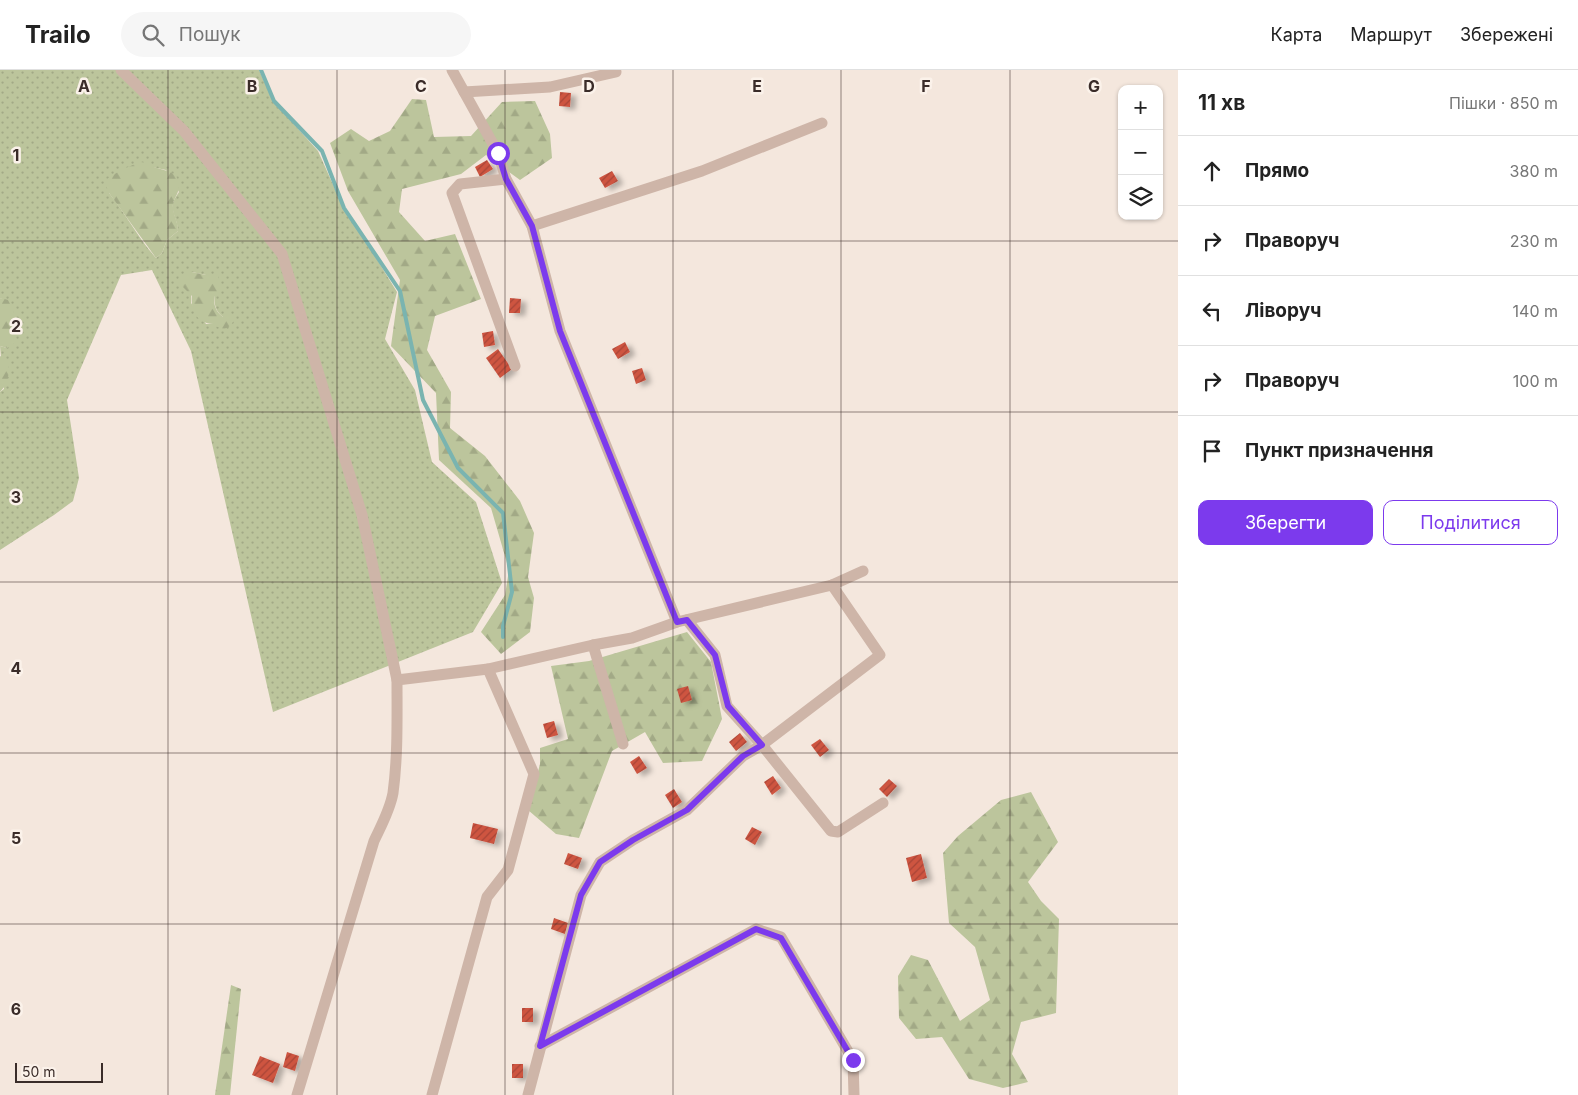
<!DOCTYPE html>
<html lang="uk">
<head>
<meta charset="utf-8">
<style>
	body { margin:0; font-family:Inter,sans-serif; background:#f6f6f6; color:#222 }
	.controls { position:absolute; right:15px; top:15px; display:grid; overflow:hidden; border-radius:10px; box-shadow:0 1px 4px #0004 }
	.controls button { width:45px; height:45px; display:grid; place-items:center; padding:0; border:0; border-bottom:1px solid #e0e0e0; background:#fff; color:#222; font:25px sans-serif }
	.scale { position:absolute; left:15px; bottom:12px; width:88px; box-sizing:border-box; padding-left:5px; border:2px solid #3a2c29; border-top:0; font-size:14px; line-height:18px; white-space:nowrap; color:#3a2c29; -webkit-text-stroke:4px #fbf2ea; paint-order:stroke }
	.stop { position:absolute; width:15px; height:15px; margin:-11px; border:4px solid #7c3aed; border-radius:50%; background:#fff }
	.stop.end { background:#7c3aed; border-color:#fff; box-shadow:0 1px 5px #0008 }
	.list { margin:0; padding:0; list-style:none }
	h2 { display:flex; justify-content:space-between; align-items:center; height:65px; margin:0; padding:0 20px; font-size:21px }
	h2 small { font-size:16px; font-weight:400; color:#767676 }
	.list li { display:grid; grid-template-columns:32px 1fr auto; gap:15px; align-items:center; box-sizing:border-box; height:70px; padding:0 20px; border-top:1px solid #e0e0e0 }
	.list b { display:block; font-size:19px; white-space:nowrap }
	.list em { font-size:16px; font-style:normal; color:#767676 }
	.actions { display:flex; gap:10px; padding:15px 20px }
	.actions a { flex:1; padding:11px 0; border:1px solid #7c3aed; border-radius:10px; text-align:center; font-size:18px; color:#7c3aed }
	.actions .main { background:#7c3aed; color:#fff }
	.icon { flex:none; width:28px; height:28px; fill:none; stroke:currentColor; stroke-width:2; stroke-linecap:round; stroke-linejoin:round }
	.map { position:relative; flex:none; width:1178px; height:1025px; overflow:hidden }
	header { display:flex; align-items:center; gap:30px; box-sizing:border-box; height:70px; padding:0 25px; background:#fff; border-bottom:1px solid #e0e0e0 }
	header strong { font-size:24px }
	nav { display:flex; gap:28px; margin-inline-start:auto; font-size:18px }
	.search { width:350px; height:45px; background:#f6f6f6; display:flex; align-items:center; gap:12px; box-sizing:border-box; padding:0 18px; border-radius:28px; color:#767676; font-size:19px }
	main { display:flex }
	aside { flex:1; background:#fff }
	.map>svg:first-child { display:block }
</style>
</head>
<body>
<header>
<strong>Trailo</strong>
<div class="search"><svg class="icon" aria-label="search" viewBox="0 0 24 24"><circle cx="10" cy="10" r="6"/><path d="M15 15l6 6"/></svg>Пошук</div>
<nav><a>Карта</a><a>Маршрут</a><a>Збережені</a></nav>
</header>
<main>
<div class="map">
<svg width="1178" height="1025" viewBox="0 0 1178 1025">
	<defs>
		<pattern id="grass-dots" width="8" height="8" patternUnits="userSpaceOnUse" patternTransform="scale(1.25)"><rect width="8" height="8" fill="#bcc59c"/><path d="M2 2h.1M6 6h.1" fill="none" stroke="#a2a986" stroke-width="1.8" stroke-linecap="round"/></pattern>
		<pattern id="forest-firs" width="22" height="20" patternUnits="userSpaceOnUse" patternTransform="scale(1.25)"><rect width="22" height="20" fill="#bcc59c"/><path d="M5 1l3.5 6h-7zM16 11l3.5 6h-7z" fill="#a2a986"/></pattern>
		<pattern id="building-hatch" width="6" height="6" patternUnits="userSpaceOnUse" patternTransform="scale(1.25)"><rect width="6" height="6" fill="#ce5441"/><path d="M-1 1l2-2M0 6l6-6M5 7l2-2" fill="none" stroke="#a84636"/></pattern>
		<filter id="shadow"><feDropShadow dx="5.5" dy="3" stdDeviation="2.5" flood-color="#0004"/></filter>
	</defs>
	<rect width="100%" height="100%" fill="#f4e7dd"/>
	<!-- grass -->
	<path fill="url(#grass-dots)" fill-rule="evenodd" d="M0 0H259L273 31 318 81 339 128 397 222 385 269 415 320 432 392 476 432 502 513 473 562 273 642 191 281 152 200 121 205 67 330 79 408 73 431 54 445 0 480V322L4 319 0 276 7 278 2 228 0 229ZM152 97 166 100 179 122C177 125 174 129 173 133 171 142 178 151 178 161L167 170 162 183 156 188C138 168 126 144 109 123ZM192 202 206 205H218C216 219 209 237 223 247L213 254H206L191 233Z"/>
	<!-- forest -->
	<g fill="url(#forest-firs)">
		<polygon points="412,29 426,30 434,67 471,66 502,32 535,31 550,64 552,88 520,110 486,85 461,104 402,119 399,142 425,171 455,164 481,229 435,246 427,280 451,322 450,358 485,386 520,431 534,463 528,507 534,528 530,562 501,584 481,562 505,525 509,500 491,438 439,390 436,323 391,276 400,210 348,121 330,73 351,59 369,71 390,61"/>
		<path d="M140 92C146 92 148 95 154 97 165 101 179 101 179 116 179 123 174 128 173 134 172 143 178 151 178 161L167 170 162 183 156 188 109 123 104 111 121 100Z"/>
		<path d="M192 202 206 205 218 204 220 218C211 226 213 240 223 247L230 245 234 250C229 260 222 261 213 254 198 254 190 240 192 226L178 212 179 206 185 203Z"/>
		<path d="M1 228 8 230C16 245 21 259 13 275L7 278 0 276V229Z"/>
		<polygon points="0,286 4,288 10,300 5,316 0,322"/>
		<polygon points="687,562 711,592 722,649 702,691 663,693 645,662 612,681 579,768 556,764 528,740 540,694 540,678 568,669 551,596 589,591"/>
		<polygon points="1031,722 1058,772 1028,812 1041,831 1059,849 1056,943 1021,952 1012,984 1028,1012 1003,1018 969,1009 942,967 916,969 899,948 898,906 911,885 928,890 960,951 990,930 975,877 949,853 943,783 958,766 1001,730"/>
		<polygon points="231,915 241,919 230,1025 215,1025"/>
	</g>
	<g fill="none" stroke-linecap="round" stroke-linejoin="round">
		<!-- stream -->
		<polyline stroke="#7ab4b0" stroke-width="4" points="261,0 274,31 322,81 344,138 400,221 423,330 458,398 503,443 512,522 503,556 503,567"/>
	</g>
	<!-- building -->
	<g fill="url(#building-hatch)" filter="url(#shadow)">
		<polygon points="560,22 571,23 570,37 559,36"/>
		<polygon points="487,90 493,99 480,107 475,97"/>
		<polygon points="612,101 618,111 605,118 599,108"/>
		<polygon points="510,228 521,229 520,243 509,243"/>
		<polygon points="493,261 495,275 484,277 482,263"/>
		<polygon points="625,272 630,282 618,289 612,279"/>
		<polygon points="498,279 512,299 500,308 486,288"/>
		<polygon points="642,298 646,310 636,314 632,301"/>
		<polygon points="688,616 692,630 681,633 677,619"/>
		<polygon points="554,651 558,665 547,668 543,654"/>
		<polygon points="740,663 747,672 736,681 729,672"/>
		<polygon points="820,669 829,680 820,687 811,675"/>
		<polygon points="639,686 647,698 637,704 630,692"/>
		<polygon points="773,706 781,718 772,725 764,712"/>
		<polygon points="889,709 897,716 887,727 879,719"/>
		<polygon points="674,719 682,732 673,738 665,725"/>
		<polygon points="473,753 498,759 494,774 470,768"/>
		<polygon points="752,757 762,762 755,775 745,769"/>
		<polygon points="568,783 582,788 578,799 564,794"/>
		<polygon points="921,784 927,808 912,812 906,788"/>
		<polygon points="554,848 568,853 565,864 551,859"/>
		<rect x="522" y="938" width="11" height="14"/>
		<polygon points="287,982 299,986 295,1001 283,997"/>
		<polygon points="260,986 280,994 273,1013 252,1005"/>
		<rect x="512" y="994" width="11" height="14"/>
	</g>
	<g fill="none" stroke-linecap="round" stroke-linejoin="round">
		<!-- street -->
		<g stroke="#ceb5a8" stroke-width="11">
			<polyline points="121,0 184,61 282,184 362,445 397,610"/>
			<polyline points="452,0 498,83 506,109 532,156 560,261 677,552"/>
			<polyline points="464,22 550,17 616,2"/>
			<polyline points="506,109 460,114 452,123 515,296"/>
			<polyline points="532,156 702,101 822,53"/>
			<polyline points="687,550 715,585 727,636 762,675 831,761 838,762 883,733"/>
			<polyline points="593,575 623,674"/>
			<polyline points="540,976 756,859 781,867 853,990 854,1025"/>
			<path d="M297 1025 374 771C381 756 390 740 393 723 398 686 397 647 397 610L488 599 593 575 632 568 677 552 832 515 863 501"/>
			<polyline points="432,1025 487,827 508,800 534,704 488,599"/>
			<polyline points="528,1025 581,825 600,792 633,770 687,740 743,686 762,675 880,585 832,515"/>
		</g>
	</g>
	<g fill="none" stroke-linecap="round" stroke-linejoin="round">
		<!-- route -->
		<polyline stroke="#7c3aed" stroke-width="6" points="498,83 506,109 532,156 560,261 677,552 687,550 715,585 728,636 762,675 743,686 687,740 633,770 600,792 581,825 540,976 756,859 781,868 853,990"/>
	</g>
	<!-- grid -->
	<path fill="none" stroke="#3a2c29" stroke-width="1" stroke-opacity="0.55" d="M168 0V1025M337 0V1025M505 0V1025M673 0V1025M841 0V1025M1010 0V1025M0 171H1178M0 342H1178M0 512H1178M0 683H1178M0 854H1178"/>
	<g font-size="16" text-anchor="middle" font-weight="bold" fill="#3a2c29" stroke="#fbf2ea" stroke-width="5" stroke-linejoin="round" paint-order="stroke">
		<text x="84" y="22">A</text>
		<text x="252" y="22">B</text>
		<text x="421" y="22">C</text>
		<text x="589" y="22">D</text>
		<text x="757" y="22">E</text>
		<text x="926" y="22">F</text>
		<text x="1094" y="22">G</text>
		<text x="16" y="91">1</text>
		<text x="16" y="262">2</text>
		<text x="16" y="433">3</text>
		<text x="16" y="604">4</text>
		<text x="16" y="774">5</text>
		<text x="16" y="945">6</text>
	</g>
</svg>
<div class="controls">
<button>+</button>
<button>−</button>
<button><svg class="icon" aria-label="layers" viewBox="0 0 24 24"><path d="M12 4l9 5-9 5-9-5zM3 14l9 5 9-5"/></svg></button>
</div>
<div class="scale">50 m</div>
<div class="stop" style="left:498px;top:83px"></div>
<div class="stop end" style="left:853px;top:990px"></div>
</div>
<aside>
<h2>11 хв<small>Пішки · 850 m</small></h2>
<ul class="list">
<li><svg class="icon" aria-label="ahead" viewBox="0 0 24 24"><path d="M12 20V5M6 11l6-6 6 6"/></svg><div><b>Прямо</b></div><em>380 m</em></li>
<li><svg class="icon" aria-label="right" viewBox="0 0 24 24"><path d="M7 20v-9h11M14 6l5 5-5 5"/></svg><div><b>Праворуч</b></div><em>230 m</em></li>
<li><svg class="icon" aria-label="left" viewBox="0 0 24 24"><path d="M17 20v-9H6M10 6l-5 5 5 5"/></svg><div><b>Ліворуч</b></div><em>140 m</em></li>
<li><svg class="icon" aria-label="right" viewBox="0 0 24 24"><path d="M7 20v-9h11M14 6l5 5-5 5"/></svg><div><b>Праворуч</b></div><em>100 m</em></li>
<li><svg class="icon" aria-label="arrive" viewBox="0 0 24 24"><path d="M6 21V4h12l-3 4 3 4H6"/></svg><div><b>Пункт призначення</b></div></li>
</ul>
<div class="actions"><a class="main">Зберегти</a><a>Поділитися</a></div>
</aside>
</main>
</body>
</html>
